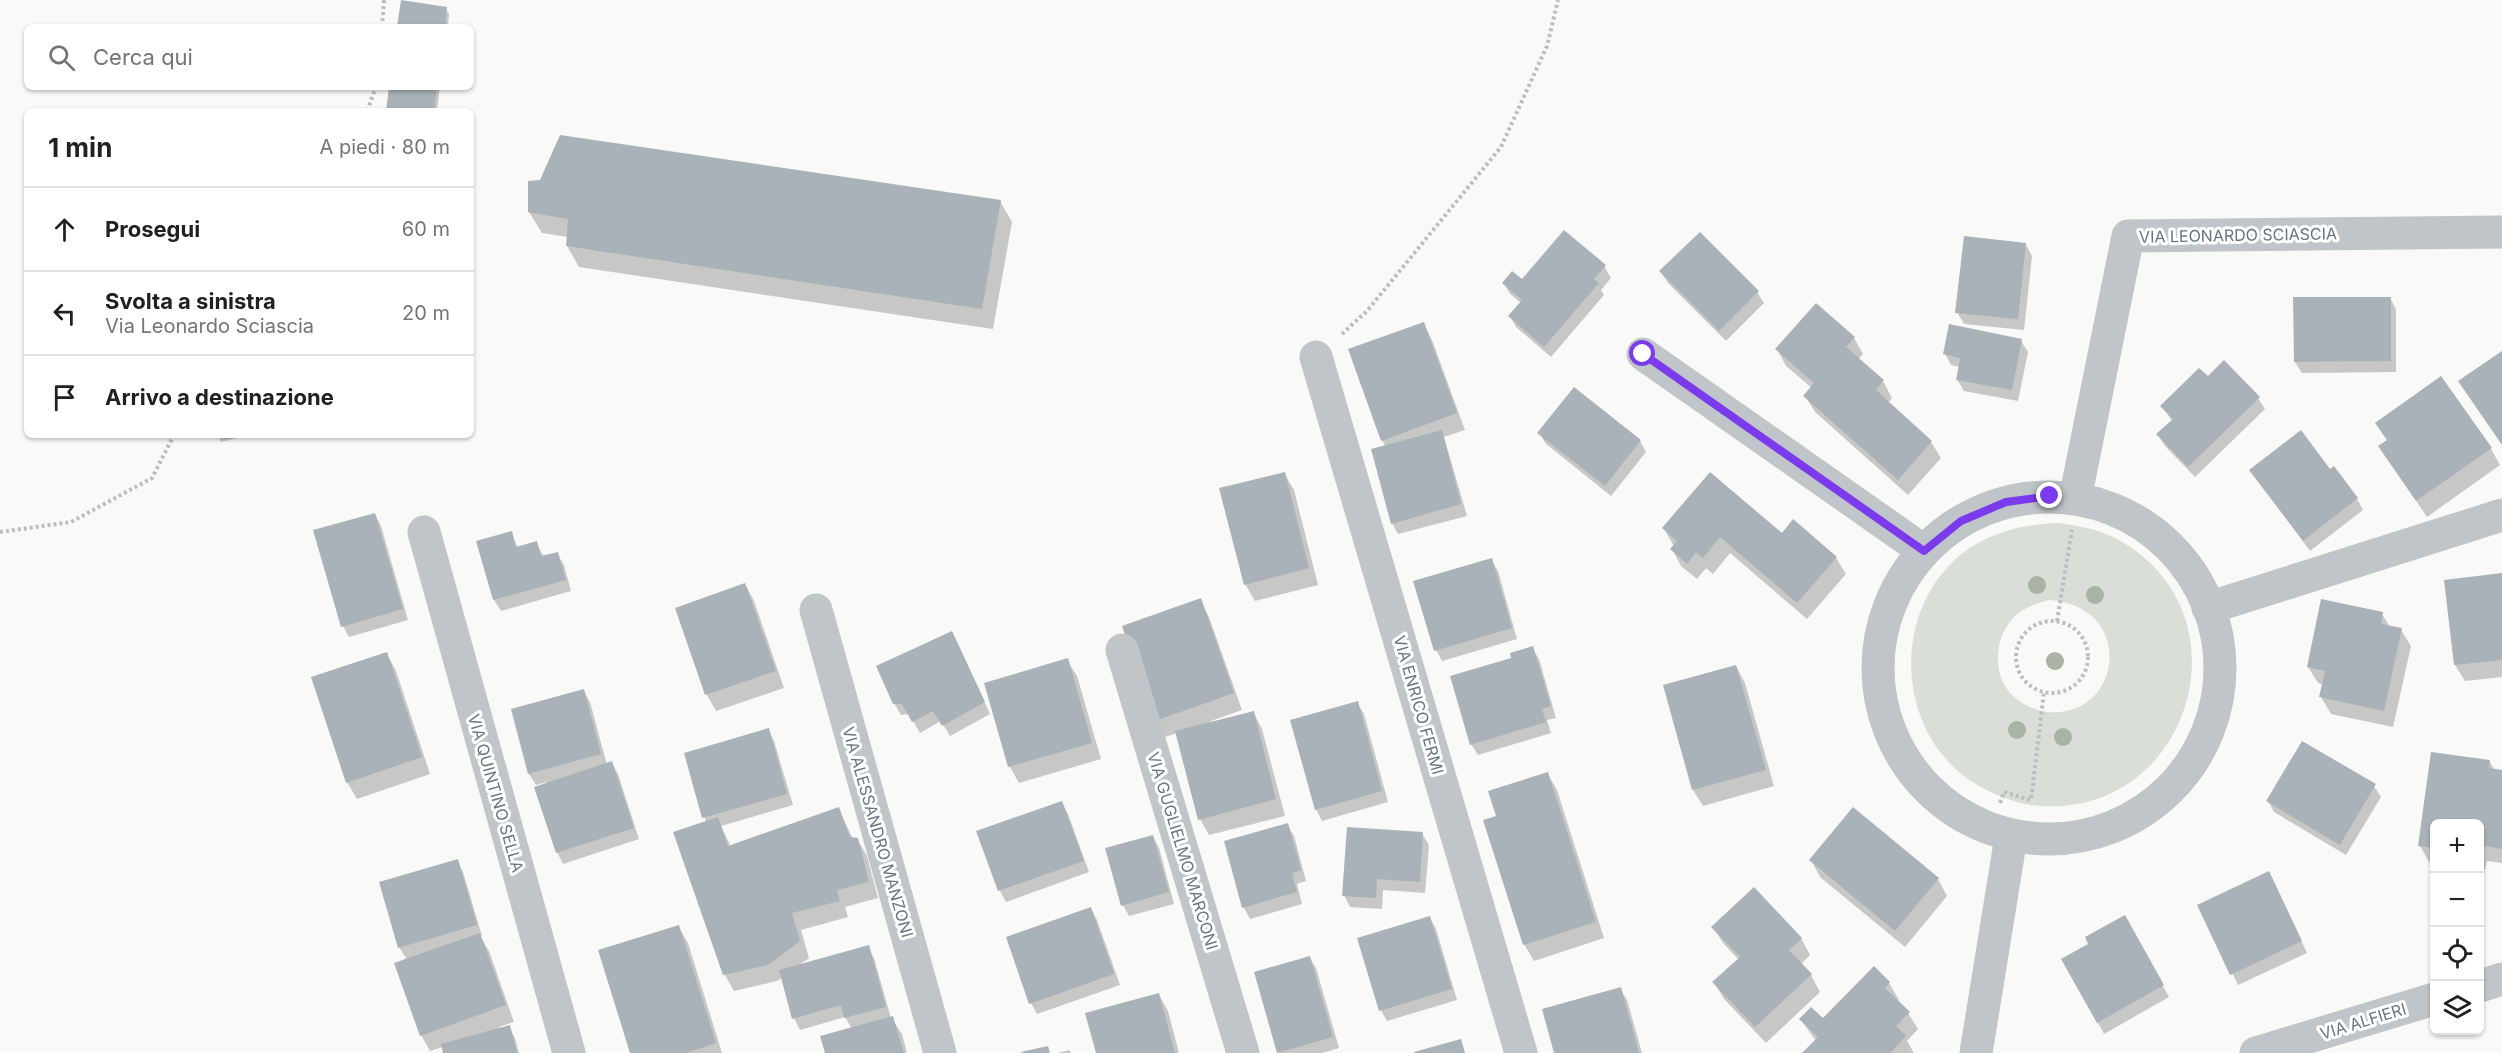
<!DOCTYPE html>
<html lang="it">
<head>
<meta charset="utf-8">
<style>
	body { margin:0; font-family:Inter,sans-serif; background:#f6f6f6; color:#202124 }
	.controls { position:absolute; right:18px; bottom:18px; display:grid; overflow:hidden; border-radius:9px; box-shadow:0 2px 4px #0004 }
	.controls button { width:54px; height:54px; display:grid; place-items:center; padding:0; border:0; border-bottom:2px solid #e0e0e0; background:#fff; color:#202124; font:30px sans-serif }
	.stop { position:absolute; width:18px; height:18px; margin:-14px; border:4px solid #7c3aed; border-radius:50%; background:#fff }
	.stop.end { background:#7c3aed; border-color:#fff; box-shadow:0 2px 6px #0008 }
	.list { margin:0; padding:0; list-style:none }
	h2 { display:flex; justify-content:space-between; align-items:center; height:78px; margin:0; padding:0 24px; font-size:26px }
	h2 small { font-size:20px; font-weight:400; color:#757577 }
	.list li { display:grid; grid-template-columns:39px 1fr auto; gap:18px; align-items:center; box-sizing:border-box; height:84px; padding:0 24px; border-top:2px solid #e0e0e0 }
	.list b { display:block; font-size:22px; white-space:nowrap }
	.list p { margin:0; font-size:20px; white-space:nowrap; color:#757577 }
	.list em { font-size:20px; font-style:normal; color:#757577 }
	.icon { flex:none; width:33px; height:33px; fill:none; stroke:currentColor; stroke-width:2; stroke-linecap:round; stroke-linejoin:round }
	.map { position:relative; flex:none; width:2502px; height:1053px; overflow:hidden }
	.search { position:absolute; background:#fff; box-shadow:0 2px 4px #0004; left:24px; top:24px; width:450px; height:66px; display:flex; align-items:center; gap:15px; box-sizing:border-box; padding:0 21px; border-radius:9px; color:#757577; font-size:22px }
	.panel { position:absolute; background:#fff; box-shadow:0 2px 4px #0004; left:24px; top:108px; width:450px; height:330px; border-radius:9px }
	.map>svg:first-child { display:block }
</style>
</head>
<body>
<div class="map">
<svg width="2502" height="1053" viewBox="0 0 2502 1053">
	<rect width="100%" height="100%" fill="#f9f9f7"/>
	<!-- green -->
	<path fill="#d9ded6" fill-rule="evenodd" d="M2059 523C2078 526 2098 529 2115 538 2252 609 2193 816 2040 806 2014 804 1989 793 1968 779 1890 724 1892 594 1976 544 2003 529 2029 524 2059 523ZM2049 600C2137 606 2123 719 2047 712 2034 710 2021 704 2011 694 1990 671 1995 630 2020 612 2029 606 2038 603 2049 600Z"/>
	<!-- shadow -->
	<g fill="#0003">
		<polygon points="446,9 449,14 448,27 398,27"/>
		<polygon points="390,87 440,87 437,111 387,111"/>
		<polygon points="1000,201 1012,222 993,329 579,267 567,246 568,237 542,233 529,212"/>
		<polygon points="2026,245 2032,256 2024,330 1964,324 1957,312"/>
		<polygon points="1604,266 1611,278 1601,290 1604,295 1551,357 1516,327 1510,316 1521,303 1510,294 1504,283"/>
		<polygon points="1661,272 1757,292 1764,303 1726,341 1668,283"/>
		<polygon points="2390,298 2396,309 2396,372 2302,373 2295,362"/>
		<polygon points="1423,324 1432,340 1465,430 1444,437 1467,516 1398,534 1392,523 1386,447 1382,440"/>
		<polygon points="1854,338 1863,354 1858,360 1883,381 1892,398 1888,403 1931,442 1941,458 1908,495 1815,412 1805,396 1812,388 1786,366 1777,349"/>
		<polygon points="2021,341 2028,352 2018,401 1964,391 1957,379 1960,367 1951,365 1945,354"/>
		<polygon points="2208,378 2258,398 2265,409 2195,477 2165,446 2158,435 2172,421 2162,406"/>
		<polygon points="2377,423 2491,449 2500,465 2427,517 2380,447 2388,442"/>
		<polygon points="1539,433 1640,441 1646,452 1611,496 1546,444"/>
		<polygon points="218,435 249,435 221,442"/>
		<polygon points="2251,470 2330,471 2357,499 2363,510 2310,551"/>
		<polygon points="1284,473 1294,490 1318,585 1255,601 1245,584"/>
		<polygon points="375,514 381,526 408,620 349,637 343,626"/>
		<polygon points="1664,529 1782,535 1836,558 1846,574 1807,619 1730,553 1713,574 1706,568 1697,579 1681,566 1672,549 1674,546"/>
		<polygon points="511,533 518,548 536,543 544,557 557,554 564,565 571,591 501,611 494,600 478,542"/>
		<polygon points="1491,560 1498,571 1517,639 1442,661 1436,650"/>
		<polygon points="2502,575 2502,677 2465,681 2455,665"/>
		<polygon points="745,584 754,601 784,688 716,711 707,695 677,609"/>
		<polygon points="1200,600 1209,617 1242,710 1211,721 1211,723 1253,712 1262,729 1285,816 1209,835 1200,819 1177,733 1165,737 1156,720"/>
		<polygon points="2382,614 2390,627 2401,630 2411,646 2393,727 2331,714 2321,697 2324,685 2318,683 2308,667"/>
		<polygon points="958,644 990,714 950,736 941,721 920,733 909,714 901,715 894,703"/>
		<polygon points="1532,648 1539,659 1556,718 1547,720 1551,733 1478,755 1471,744 1513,659"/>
		<polygon points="387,654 396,671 430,774 357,799 347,782"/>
		<polygon points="1067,660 1077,676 1101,759 1019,783 1010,767 986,684"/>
		<polygon points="1736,666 1745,683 1774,786 1703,806 1693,790"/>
		<polygon points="583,690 590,702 607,765 612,763 618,774 639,839 563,864 557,852 547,782 536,785 529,774 513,710"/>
		<polygon points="1357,703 1364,714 1388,802 1322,821 1316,809"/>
		<polygon points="768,730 774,741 793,805 721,826 731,847 838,808 853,839 857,839 867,856 878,898 845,907 848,917 801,930 809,958 798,966 868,947 874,958 891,1018 902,1034 907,1053 827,1053 852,1029 845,1017 800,1030 794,1018 782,978 777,981 734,991 725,975 706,822 685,754"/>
		<polygon points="2433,753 2489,761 2495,770 2502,771 2502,863 2487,861 2485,870 2480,869 2480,824 2434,824 2434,863 2429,862 2420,846"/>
		<polygon points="1547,773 1557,790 1604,938 1534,961 1524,944"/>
		<polygon points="2374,786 2381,797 2346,855 2274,812 2268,801"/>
		<polygon points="1062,803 1068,814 1089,872 1006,902 1000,891 978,832"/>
		<polygon points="1287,825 1294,836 1306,881 1297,884 1302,904 1250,919 1244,908 1225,842"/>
		<polygon points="1422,834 1429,845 1425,893 1383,890 1382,909 1350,907 1344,895"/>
		<polygon points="1153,837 1159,848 1174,904 1129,916 1123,905"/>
		<polygon points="1811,860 1938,879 1947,896 1905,947 1820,877"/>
		<polygon points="457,861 463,872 482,936 480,936 489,951 514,1022 499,1027 500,1030 509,1027 515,1038 519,1053 445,1053 443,1047 430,1051 421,1035 407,960 399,947"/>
		<polygon points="2275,884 2307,953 2238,985 2199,905"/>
		<polygon points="1091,909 1097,920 1120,985 1037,1014 1031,1003"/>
		<polygon points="1429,917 1436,929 1457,1000 1387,1021 1381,1010"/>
		<polygon points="2125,917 2169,997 2104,1034 2063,959 2090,944"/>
		<polygon points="678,926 688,943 722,1053 631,1053"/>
		<polygon points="1713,927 1801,938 1810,955 1801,964 1811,975 1820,992 1766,1043 1724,999 1714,982 1739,960 1723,943"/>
		<polygon points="1309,957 1316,968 1339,1048 1322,1053 1279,1053 1256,973"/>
		<polygon points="1874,968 1889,983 1899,1000 1897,1001 1908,1013 1918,1029 1907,1041 1914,1053 1804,1053 1816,1041 1801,1020 1823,1021"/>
		<polygon points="1620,989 1627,1000 1642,1053 1556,1053"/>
		<polygon points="1159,995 1168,1011 1179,1053 1097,1053"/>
		<polygon points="1069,1050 1071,1053 1058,1053"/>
	</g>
	<!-- building -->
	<g fill="#a9b2b8">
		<polygon points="401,0 447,7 445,27 397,27"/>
		<polygon points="389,87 437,87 434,111 386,111"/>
		<polygon points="560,135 1001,200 982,309 566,246 568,219 528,212 528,181 540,180"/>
		<polygon points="1564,230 1606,265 1594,279 1599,283 1544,347 1508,316 1522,300 1502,283 1512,271 1522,279"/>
		<polygon points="1700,232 1759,291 1719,331 1659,271"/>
		<polygon points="1964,236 2026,243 2018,319 1955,313"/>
		<polygon points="2293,297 2391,297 2391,361 2294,362"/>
		<polygon points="1816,303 1855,337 1846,347 1884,380 1876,390 1932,441 1898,480 1803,396 1814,383 1775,349"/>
		<polygon points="1424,322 1457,413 1381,441 1348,349"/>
		<polygon points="1949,324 2022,339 2012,390 1956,380 1960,358 1943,354"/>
		<polygon points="2502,351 2502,445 2458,381"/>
		<polygon points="2224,360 2260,397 2188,467 2156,434 2173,419 2160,406 2199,368 2208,376"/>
		<polygon points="2441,376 2492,448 2416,501 2378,446 2387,440 2375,423"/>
		<polygon points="1574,387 1641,440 1605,486 1537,433"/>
		<polygon points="1442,430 1461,504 1391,524 1371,449"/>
		<polygon points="2301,430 2330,469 2334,466 2358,498 2303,541 2249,470"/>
		<polygon points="1285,472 1309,568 1244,585 1219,488"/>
		<polygon points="1710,472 1782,533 1793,519 1837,557 1797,603 1720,537 1703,558 1696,552 1687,564 1670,549 1677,541 1662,528"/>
		<polygon points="375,513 403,609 341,627 313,530"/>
		<polygon points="512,531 516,547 537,541 541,556 558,552 566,580 493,600 476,541"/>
		<polygon points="1492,558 1512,628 1434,651 1413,581"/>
		<polygon points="2502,573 2502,660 2454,665 2444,580"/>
		<polygon points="745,583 776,671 705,695 675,608"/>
		<polygon points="1201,598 1234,693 1155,721 1122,626"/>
		<polygon points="2321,599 2383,612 2381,624 2402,628 2384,711 2319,697 2325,671 2307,667"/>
		<polygon points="952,631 985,702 942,726 933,711 912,722 902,704 893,704 876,666"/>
		<polygon points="1533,646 1551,706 1542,709 1546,722 1470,745 1450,676 1511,658 1510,653"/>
		<polygon points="387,652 422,757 346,783 311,677"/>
		<polygon points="1068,658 1092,743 1008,767 984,683"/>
		<polygon points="1736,665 1766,770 1692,790 1663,685"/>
		<polygon points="584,689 601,754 528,774 511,709"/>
		<polygon points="1358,701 1382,791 1315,810 1290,720"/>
		<polygon points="1254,711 1276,799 1198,820 1175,731"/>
		<polygon points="769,728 787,794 702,818 684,753"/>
		<polygon points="2302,741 2376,784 2340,845 2266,801"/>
		<polygon points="2431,752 2490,760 2489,768 2502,770 2502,849 2480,845 2480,824 2434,824 2434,848 2418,846"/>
		<polygon points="612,761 634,828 556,853 534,787"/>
		<polygon points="1548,772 1596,922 1523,945 1483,820 1496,816 1488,791"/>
		<polygon points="1062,801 1084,861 998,891 976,831"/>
		<polygon points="839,807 850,837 858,838 869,882 837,890 840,901 792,913 800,941 768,965 723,975 673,832 718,817 728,846"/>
		<polygon points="1853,807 1939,878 1895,931 1809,860"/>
		<polygon points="1288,823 1301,870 1292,873 1297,892 1242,908 1224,841"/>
		<polygon points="1347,827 1423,832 1420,882 1377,879 1376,898 1342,896"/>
		<polygon points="1153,835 1169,892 1121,906 1105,848"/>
		<polygon points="458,859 477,925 398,948 379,882"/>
		<polygon points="2269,871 2302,941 2230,975 2197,905"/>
		<polygon points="1754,887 1802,938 1789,950 1812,974 1755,1027 1712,982 1740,957 1711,927"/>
		<polygon points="1091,907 1114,974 1029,1004 1006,937"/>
		<polygon points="2125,915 2164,985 2097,1023 2061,959 2088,944 2085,937"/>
		<polygon points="1430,916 1452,989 1379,1011 1357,938"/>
		<polygon points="679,925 716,1043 686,1053 630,1053 598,950"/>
		<polygon points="480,933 506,1005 420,1036 394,963"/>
		<polygon points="869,945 886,1007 844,1018 841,1005 792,1019 779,970"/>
		<polygon points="1310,956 1333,1037 1277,1053 1254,972"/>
		<polygon points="1874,966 1890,982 1885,988 1910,1012 1896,1026 1906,1036 1890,1053 1802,1053 1818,1037 1799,1019 1811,1007 1823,1018"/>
		<polygon points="1621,987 1639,1053 1554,1053 1542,1009"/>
		<polygon points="1159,993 1175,1053 1096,1053 1085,1013"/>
		<polygon points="893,1016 904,1053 825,1053 820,1036"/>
		<polygon points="510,1025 517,1053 443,1053 441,1044"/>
		<polygon points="1461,1039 1465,1053 1414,1053 1414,1052"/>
		<polygon points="1048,1046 1050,1053 1022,1053 1021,1052"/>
	</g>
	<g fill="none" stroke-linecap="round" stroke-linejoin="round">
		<!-- path -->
		<g stroke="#bbbec1" stroke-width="4" stroke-dasharray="3 3" stroke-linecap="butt">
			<polyline points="382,27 384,0"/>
			<polyline points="367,111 376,87"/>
			<polyline points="1342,334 1367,311 1501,147 1547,46 1558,0"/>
			<polyline points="0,532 71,522 152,478 174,435"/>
			<polyline points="2057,621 2072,530"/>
			<circle cx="2052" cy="657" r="36"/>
			<polyline points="2000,803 2004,792 2031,800 2044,692"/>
		</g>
		<!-- minor -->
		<g stroke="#c0c5c9" stroke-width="33">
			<polyline points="1643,354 1924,551"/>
			<polyline points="1316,357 1521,1053"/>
			<polyline points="2076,494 2128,236 2502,232"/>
			<circle cx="2049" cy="668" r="171"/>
			<polyline points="424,532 569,1053"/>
			<polyline points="2208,608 2502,515"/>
			<polyline points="816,610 940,1053"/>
			<polyline points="1122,650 1243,1053"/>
			<polyline points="2480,986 2502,979"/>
			<polyline points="1976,1053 2011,837"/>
			<polyline points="2256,1053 2434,999"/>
		</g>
	</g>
	<!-- trees -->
	<g fill="#a9b3a6">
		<circle cx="2037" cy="585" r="9"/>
		<circle cx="2095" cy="595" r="9"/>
		<circle cx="2055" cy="661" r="9"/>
		<circle cx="2017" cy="730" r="9"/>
		<circle cx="2063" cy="737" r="9"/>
	</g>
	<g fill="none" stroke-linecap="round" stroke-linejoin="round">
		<!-- route -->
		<polyline stroke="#7c3aed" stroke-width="8" points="1643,354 1924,551 1961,521 2006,502 2050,496"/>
	</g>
	<g text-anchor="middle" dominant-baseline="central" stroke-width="6" stroke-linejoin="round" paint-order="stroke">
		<!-- street labels -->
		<g font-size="16" fill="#657681" stroke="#fff">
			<text transform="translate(2238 235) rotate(-1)">VIA LEONARDO SCIASCIA</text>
			<text transform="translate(1419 705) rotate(74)">VIA ENRICO FERMI</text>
			<text transform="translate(496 793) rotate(74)">VIA QUINTINO SELLA</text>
			<text transform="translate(878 832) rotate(74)">VIA ALESSANDRO MANZONI</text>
			<text transform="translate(1183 851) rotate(73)">VIA GUGLIELMO MARCONI</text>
			<text transform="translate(2363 1021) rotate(-17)">VIA ALFIERI</text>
		</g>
	</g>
</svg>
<div class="controls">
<button>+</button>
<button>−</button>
<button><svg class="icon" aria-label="locate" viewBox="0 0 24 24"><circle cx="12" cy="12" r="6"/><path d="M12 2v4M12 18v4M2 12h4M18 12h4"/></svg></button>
<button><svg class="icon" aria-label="layers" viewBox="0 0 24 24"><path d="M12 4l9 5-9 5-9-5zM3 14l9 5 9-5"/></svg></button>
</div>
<div class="stop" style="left:1643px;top:354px"></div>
<div class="stop end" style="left:2050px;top:496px"></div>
<div class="search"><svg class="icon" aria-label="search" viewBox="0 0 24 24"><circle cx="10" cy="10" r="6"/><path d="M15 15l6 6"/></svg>Cerca qui</div>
<section class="panel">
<h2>1 min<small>A piedi · 80 m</small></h2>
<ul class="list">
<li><svg class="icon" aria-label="ahead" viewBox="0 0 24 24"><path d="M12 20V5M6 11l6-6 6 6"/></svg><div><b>Prosegui</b></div><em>60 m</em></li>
<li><svg class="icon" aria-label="left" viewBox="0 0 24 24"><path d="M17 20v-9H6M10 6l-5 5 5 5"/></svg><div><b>Svolta a sinistra</b><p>Via Leonardo Sciascia</p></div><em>20 m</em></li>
<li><svg class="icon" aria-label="arrive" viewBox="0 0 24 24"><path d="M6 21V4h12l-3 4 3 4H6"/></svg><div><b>Arrivo a destinazione</b></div></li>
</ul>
</section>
</div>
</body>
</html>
